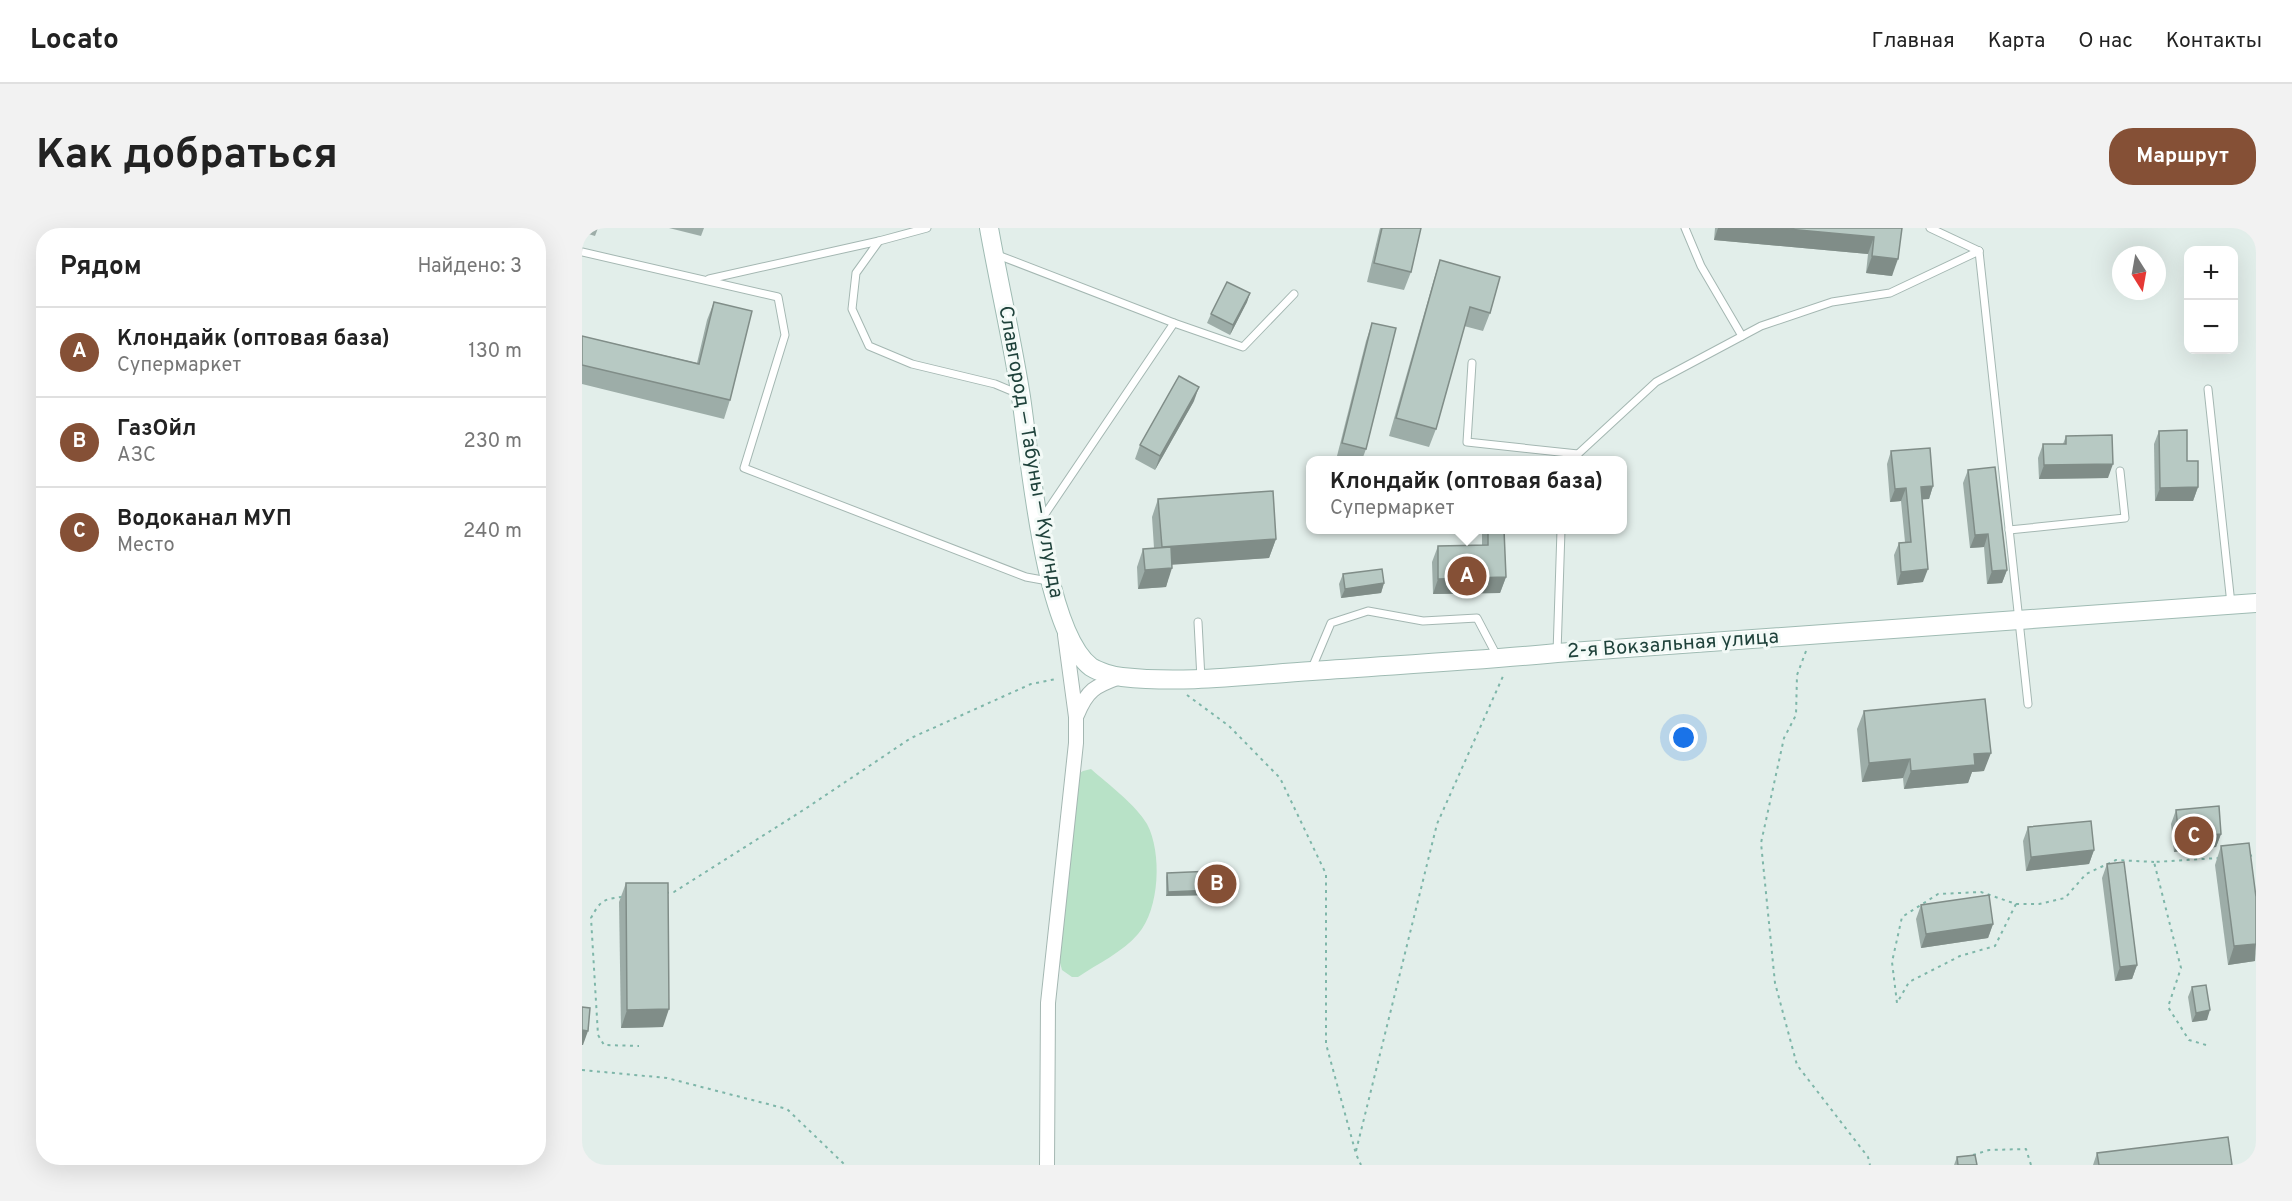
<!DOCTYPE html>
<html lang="ru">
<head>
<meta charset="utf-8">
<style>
	body { margin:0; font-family:Overpass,sans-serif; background:#f2f2f2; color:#222 }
	.controls { position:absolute; right:18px; top:18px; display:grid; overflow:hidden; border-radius:12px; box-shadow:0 6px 24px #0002 }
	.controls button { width:54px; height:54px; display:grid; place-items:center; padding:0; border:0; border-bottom:2px solid #e0e0e0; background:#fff; color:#222; font:30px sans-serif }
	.compass { position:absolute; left:1530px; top:18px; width:54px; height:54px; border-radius:50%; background:#fff; box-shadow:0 6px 24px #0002; rotate:169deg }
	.you { position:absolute; left:1102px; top:510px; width:21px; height:21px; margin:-15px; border:4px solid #fff; border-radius:50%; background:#1a73e8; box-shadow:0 0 0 9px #1a73e833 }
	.badge { display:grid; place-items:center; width:39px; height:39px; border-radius:50%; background:#855036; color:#fff; font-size:20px; font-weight:700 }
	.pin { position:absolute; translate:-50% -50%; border:3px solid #fff; box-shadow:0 2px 6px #0006 }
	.popup { position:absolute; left:724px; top:228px; width:321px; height:78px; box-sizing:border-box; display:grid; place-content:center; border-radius:12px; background:#fff; filter:drop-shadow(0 2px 4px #0005); font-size:20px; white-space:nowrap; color:#767676 }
	.popup b { font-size:22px; color:#222 }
	.popup::after { content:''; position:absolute; left:50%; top:100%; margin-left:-12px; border:12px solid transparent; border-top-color:#fff }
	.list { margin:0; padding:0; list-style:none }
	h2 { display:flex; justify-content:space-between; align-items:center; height:78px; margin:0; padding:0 24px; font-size:26px }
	h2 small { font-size:20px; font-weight:400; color:#767676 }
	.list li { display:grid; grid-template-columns:39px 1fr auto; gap:18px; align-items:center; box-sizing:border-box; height:90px; padding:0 24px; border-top:2px solid #e0e0e0 }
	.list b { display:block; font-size:22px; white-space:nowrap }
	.list p { margin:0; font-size:20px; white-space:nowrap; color:#767676 }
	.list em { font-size:20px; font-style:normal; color:#767676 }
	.map { position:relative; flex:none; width:1674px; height:937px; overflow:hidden; border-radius:24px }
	header { display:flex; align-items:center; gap:36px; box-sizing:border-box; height:84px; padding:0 30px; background:#fff; border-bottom:2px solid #e0e0e0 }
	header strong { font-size:28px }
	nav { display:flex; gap:33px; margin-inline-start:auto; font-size:21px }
	.intro { display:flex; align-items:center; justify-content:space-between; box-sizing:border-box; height:144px; padding:0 36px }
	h1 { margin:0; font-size:42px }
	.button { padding:15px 27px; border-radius:24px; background:#855036; color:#fff; font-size:21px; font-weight:700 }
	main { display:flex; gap:36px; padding:0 36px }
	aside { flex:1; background:#fff; border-radius:24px; box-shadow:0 6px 24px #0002 }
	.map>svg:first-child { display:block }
</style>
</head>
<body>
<header>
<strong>Locato</strong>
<nav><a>Главная</a><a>Карта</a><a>О нас</a><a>Контакты</a></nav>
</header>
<div class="intro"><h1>Как добраться</h1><a class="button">Маршрут</a></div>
<main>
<aside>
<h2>Рядом<small>Найдено: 3</small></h2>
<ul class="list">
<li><span class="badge">A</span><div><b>Клондайк (оптовая база)</b><p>Супермаркет</p></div><em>130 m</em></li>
<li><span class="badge">B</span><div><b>ГазОйл</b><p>АЗС</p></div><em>230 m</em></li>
<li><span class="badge">C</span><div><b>Водоканал МУП</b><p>Место</p></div><em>240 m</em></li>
</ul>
</aside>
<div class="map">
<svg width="1674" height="937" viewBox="0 0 1674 937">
	<rect width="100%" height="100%" fill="#e2eeea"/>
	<!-- green -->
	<path fill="#b8e2c7" d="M509 541C526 556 554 577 565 596 580 624 578 681 556 706 541 724 515 736 496 749H490L480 742 477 731 496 546 501 543Z"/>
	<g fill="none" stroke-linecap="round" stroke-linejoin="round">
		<defs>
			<g id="service">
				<polyline points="345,0 297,13 274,45 270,81 287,118 330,136 413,156 437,166"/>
				<polyline points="1103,0 1119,38 1160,108"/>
				<polyline points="1348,0 1397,23"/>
				<polyline points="1397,23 1446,476"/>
				<polyline points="0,24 196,69 203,107 162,240 444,349 466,353"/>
				<polyline points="413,26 592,95 459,292"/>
				<polyline points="127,51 297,13"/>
				<polyline points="592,95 661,119 712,66"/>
				<polyline points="890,135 885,214 996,226"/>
				<polyline points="1626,161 1649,376"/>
				<polyline points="994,232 996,226 1074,154 1179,98 1250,74 1308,65 1397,23"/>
				<polyline points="1427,302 1543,290 1538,243"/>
				<polyline points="616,394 619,451"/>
				<polyline points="975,425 979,302"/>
				<polyline points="730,440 749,395 786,383 841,393 895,390 915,428"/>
			</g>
			<g id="minor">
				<path d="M495 487C505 462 513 458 538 449"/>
				<polyline points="465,937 466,775 494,515 494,489 483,407"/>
			</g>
			<path id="secondary" d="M407 0C417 56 430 112 439 169 448 229 462 403 509 439 517 444 531 448 540 449 603 456 667 447 730 443 812 437 894 433 975 425L1674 375"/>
		</defs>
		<!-- service casing -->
		<use href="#service" stroke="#a4b7b2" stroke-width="9"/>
		<!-- minor casing -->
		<use href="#minor" stroke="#a4b7b2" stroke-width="16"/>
		<!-- secondary casing -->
		<use href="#secondary" stroke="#9fbbb3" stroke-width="20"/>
		<!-- path -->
		<g stroke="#7eb6a9" stroke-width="2" stroke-dasharray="3 4.5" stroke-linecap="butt">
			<polyline points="1224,423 1215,447 1214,487 1202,510 1179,615 1193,755 1215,837 1286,929 1288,937"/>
			<polyline points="605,467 647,498 698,550 744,646 744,816 774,926 779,937"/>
			<polyline points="1667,628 1674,627"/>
			<polyline points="84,665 92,664 223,581 329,510 449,456 474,451"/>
			<path d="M40 669C21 671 18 673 9 690L16 807 22 817 57 818"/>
			<polyline points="1434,676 1413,718 1378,728 1327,754 1315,775 1310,734 1320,689 1356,666 1399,664 1434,676 1457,676 1483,670 1504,646 1534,632 1572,634"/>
			<polyline points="1624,817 1607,812 1586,779 1599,740 1572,634 1637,630"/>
			<polyline points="0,842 85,850 205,881 263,937"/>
			<polyline points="774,923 855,596 922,446"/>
			<polyline points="1391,927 1407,922 1444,921 1449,937"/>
		</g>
		<!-- service -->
		<use href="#service" stroke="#fff" stroke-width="7"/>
		<!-- minor -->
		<use href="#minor" stroke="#fff" stroke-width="14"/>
		<!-- secondary -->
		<use href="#secondary" stroke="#fff" stroke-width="18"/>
	</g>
	<!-- wall -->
	<g fill="#9dada8">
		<polygon points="0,0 16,0 13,8 0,4"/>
		<polygon points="87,0 122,0 119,8"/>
		<polygon points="798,0 839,0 829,44 822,62 785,54"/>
		<polygon points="1133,0 1320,0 1310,48 1284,45 1286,26 1132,12"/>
		<polygon points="858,32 908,85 901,103 882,98 854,201 847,219 807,208 852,51"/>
		<polygon points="668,65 665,74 648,107 625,95 629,86"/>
		<polygon points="132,74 148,172 142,191 0,156 0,108 115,135 125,92"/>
		<polygon points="790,95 784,221 780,232 754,232 784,113"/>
		<polygon points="612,173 573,242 553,231 558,217"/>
		<polygon points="1577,203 1605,233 1616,259 1611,273 1573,273 1572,216"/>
		<polygon points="1484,208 1526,250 1457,251 1456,230 1461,216 1481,216"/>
		<polygon points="1309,223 1351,258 1347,271 1340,271 1341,354 1315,357 1312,327 1317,315 1323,314 1319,273 1308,274 1305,236"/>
		<polygon points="1386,242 1425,342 1420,355 1405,356 1402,319 1388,320 1381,255"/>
		<polygon points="576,271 694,311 687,330 590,336 584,359 556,361 555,339 561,321 572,320 570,289"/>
		<polygon points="900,302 922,302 924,349 918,365 851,366 850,334 856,318 900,317"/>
		<polygon points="761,346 802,355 799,365 759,370 757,356"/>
		<polygon points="1282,483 1402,543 1390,544 1386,555 1322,561 1321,550 1280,554 1275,501"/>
		<polygon points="1594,582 1639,606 1634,619 1592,624 1589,596"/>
		<polygon points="1446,599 1512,622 1507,636 1444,643 1441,613"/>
		<polygon points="1639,618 1673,733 1646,737 1633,637"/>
		<polygon points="1525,636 1555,737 1550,751 1533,753 1520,650"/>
		<polygon points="585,645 631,646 645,658 644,663 631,664 630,667 584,668 584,649"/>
		<polygon points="44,655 81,799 39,800 37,674"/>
		<polygon points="1339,677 1411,696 1406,710 1339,720 1334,691"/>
		<polygon points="1610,759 1625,792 1610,794 1606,769"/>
		<polygon points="1515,925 1650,937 1511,937"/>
		<polygon points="1375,929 1395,937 1372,937"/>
	</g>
	<!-- shaded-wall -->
	<g fill="#808d88">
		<polygon points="1136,0 1195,0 1292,9 1286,26 1132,12"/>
		<polygon points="1290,28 1316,31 1310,48 1284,45"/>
		<polygon points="668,65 665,74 648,107 651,97"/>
		<polygon points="617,159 612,173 573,242 578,228"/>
		<polygon points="1531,236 1526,250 1457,251 1462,237"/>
		<polygon points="1351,258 1347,271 1334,272 1339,259"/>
		<polygon points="1616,259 1611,273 1573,273 1578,260"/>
		<polygon points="1324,260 1319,273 1308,274 1313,261"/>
		<polygon points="1406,306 1402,319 1388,320 1393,307"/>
		<polygon points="694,311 687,330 573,338 580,319"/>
		<polygon points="590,340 584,359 556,361 563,342"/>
		<polygon points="1346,341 1341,354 1315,357 1319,344"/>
		<polygon points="1425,342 1420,355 1405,356 1410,343"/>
		<polygon points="924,349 918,365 851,366 856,351"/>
		<polygon points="802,355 799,365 759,370 763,361"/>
		<polygon points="1409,525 1402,543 1390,544 1386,555 1322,561 1329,543 1392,526"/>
		<polygon points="1328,531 1321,550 1280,554 1287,535"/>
		<polygon points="1639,606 1634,619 1592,624 1597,610"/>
		<polygon points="1512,622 1507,636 1444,643 1449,629"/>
		<polygon points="645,658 644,663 631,664 630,667 584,668 586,664"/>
		<polygon points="1411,696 1406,710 1339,720 1344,706"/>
		<polygon points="1674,716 1673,733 1646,737 1652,718"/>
		<polygon points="1555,737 1550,751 1533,753 1538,739"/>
		<polygon points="87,781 81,799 39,800 45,782"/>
		<polygon points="1628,782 1625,792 1610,794 1614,785"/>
		<polygon points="0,802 6,803 1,817 0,817"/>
	</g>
	<!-- building -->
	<g fill="#b7c9c3" stroke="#808d88" stroke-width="1.5">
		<polygon points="800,0 839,0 829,44 792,35"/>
		<polygon points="1195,0 1320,0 1316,31 1290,28 1292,9"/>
		<polygon points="858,32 918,49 908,85 888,79 854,201 814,190"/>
		<polygon points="645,54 668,65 651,97 629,86"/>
		<polygon points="132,74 170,83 148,172 0,137 0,108 117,136"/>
		<polygon points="790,95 814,100 784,221 760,215"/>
		<polygon points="597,148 617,159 578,228 558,217"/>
		<polygon points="1605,202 1605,233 1616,233 1616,259 1578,260 1577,203"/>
		<polygon points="1530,207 1531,236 1462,237 1461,216 1484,216 1484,208"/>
		<polygon points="1348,220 1351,258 1339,259 1346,341 1319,344 1317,315 1329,314 1324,260 1313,261 1309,223"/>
		<polygon points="1413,239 1425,342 1410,343 1406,306 1393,307 1386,242"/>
		<polygon points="691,263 694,311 580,319 576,271"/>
		<polygon points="906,302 922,302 924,349 856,351 856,318 906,317"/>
		<polygon points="589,319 590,340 563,342 561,321"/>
		<polygon points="800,341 802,355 763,361 761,346"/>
		<polygon points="1403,471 1409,525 1392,526 1393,537 1329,543 1328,531 1287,535 1282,483"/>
		<polygon points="1637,578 1639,606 1597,610 1594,582"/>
		<polygon points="1509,593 1512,622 1449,629 1446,599"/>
		<polygon points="1667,615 1674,669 1674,716 1652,718 1639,618"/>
		<polygon points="1542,634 1555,737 1538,739 1525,636"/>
		<polygon points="631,643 631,646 645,645 645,658 631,659 631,662 586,664 585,645"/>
		<polygon points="44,655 86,655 87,781 45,782"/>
		<polygon points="1407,667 1411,696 1344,706 1339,677"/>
		<polygon points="1624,757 1628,782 1614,785 1610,759"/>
		<polygon points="0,779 8,780 6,803 0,802"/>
		<polygon points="1646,909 1650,937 1517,937 1515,925"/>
		<polygon points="1393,927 1395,937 1376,937 1375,929"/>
	</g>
	<g text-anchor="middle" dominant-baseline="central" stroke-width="6" stroke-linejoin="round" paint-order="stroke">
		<!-- street labels -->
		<g font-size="20" fill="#1f423b" stroke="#f3faf7">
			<text transform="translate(448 224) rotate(80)">Славгород — Табуны — Кулунда</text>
			<text transform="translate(1091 417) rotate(-4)">2-я Вокзальная улица</text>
		</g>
	</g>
</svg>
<div class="controls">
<button>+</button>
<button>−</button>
</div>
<svg class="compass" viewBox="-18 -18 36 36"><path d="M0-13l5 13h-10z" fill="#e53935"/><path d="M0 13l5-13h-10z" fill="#767676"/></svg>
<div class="you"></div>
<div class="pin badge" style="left:885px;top:348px">A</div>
<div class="popup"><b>Клондайк (оптовая база)</b>Супермаркет</div>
<div class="pin badge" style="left:635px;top:656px">B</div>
<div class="pin badge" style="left:1612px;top:608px">C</div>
</div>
</main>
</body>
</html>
